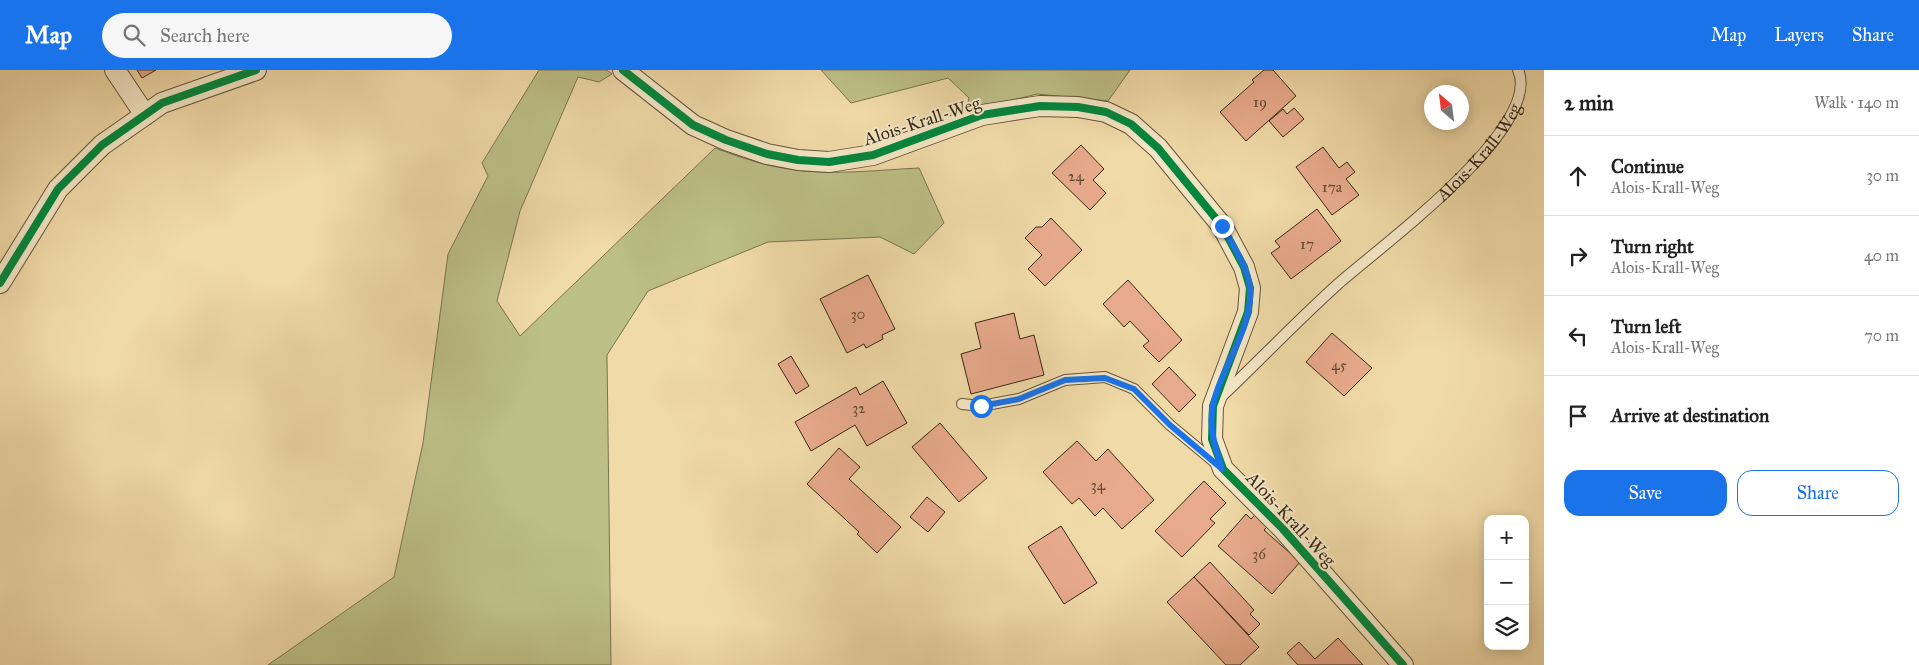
<!DOCTYPE html>
<html lang="en">
<head>
<meta charset="utf-8">
<style>
	body { margin:0; font-family:"IM FELL Great Primer",serif; background:#f6f6f6; color:#222 }
	.controls { position:absolute; right:15px; bottom:15px; display:grid; overflow:hidden; border-radius:10px; box-shadow:0 2px 12px #0003 }
	.controls button { width:45px; height:45px; display:grid; place-items:center; padding:0; border:0; border-bottom:1px solid #e0e0e0; background:#fff; color:#222; font:25px sans-serif }
	.compass { position:absolute; left:1424px; top:15px; width:45px; height:45px; border-radius:50%; background:#fff; box-shadow:0 2px 12px #0003; rotate:332deg }
	.stop { position:absolute; width:15px; height:15px; margin:-11px; border:4px solid #1a73e8; border-radius:50%; background:#fff }
	.stop.end { background:#1a73e8; border-color:#fff; box-shadow:0 1px 5px #0008 }
	.list { margin:0; padding:0; list-style:none }
	h2 { display:flex; justify-content:space-between; align-items:center; height:65px; margin:0; padding:0 20px; font-size:21px }
	h2 small { font-size:16px; font-weight:400; color:#767676 }
	.list li { display:grid; grid-template-columns:32px 1fr auto; gap:15px; align-items:center; box-sizing:border-box; height:80px; padding:0 20px; border-top:1px solid #e0e0e0 }
	.list b { display:block; font-size:19px; white-space:nowrap }
	.list p { margin:0; font-size:16px; white-space:nowrap; color:#767676 }
	.list em { font-size:16px; font-style:normal; color:#767676 }
	.actions { display:flex; gap:10px; padding:15px 20px }
	.actions a { flex:1; padding:11px 0; border:1px solid #1a73e8; border-radius:15px; text-align:center; font-size:18px; color:#1a73e8 }
	.actions .main { background:#1a73e8; color:#fff }
	.icon { flex:none; width:28px; height:28px; fill:none; stroke:currentColor; stroke-width:2; stroke-linecap:round; stroke-linejoin:round }
	.map { position:relative; flex:none; width:1544px; height:595px; overflow:hidden }
	header { display:flex; align-items:center; gap:30px; box-sizing:border-box; height:70px; padding:0 25px; background:#1a73e8; color:#fff }
	header strong { font-size:24px }
	nav { display:flex; gap:28px; margin-inline-start:auto; font-size:18px }
	.search { width:350px; height:45px; background:#f6f6f6; display:flex; align-items:center; gap:12px; box-sizing:border-box; padding:0 18px; border-radius:28px; color:#767676; font-size:19px }
	main { display:flex }
	aside { flex:1; background:#fff }
	.map>svg:first-child { display:block }
</style>
</head>
<body>
<header>
<strong>Map</strong>
<div class="search"><svg class="icon" aria-label="search" viewBox="0 0 24 24"><circle cx="10" cy="10" r="6"/><path d="M15 15l6 6"/></svg>Search here</div>
<nav><a>Map</a><a>Layers</a><a>Share</a></nav>
</header>
<main>
<div class="map">
<svg width="1544" height="595" viewBox="0 0 1544 595">
	<rect width="100%" height="100%" fill="#f0daa8"/>
	<filter id="stains"><feTurbulence type="fractalNoise" baseFrequency=".004" numOctaves="4"/><feColorMatrix values="0 0 0 0 .2 0 0 0 0 .09 0 0 0 0 .02 0 0 0 .5 -.17"/></filter>
	<radialGradient id="worn" r=".72"><stop offset=".6" stop-color="#630" stop-opacity="0"/><stop offset="1" stop-color="#630" stop-opacity=".3"/></radialGradient>
	<!-- green -->
	<g fill="#bcbf86" stroke="#7a744e">
		<path d="M539 0H607L612 4 599 12 578 7 520 141 497 231 520 266 715 78C739 87 763 95 788 99 831 106 876 100 919 98L944 153 914 184 880 167 768 172 648 221 607 285 611 595H268L394 507 423 373 448 184 488 106 482 93Z"/>
		<polygon points="821,0 1130,0 1108,31 1037,24 966,42 969,28 948,8 851,33"/>
	</g>
	<!-- building -->
	<g fill="#e8aa8c" stroke="#372917">
		<polygon points="137,0 156,0 142,8"/>
		<polygon points="1264,0 1273,0 1296,26 1246,71 1220,42 1254,12 1252,10"/>
		<polygon points="1294,38 1304,49 1283,67 1269,51 1283,39 1287,44"/>
		<polygon points="1081,75 1104,99 1093,110 1106,123 1090,140 1052,103"/>
		<polygon points="1323,77 1339,98 1347,92 1355,102 1346,109 1359,125 1332,145 1296,97"/>
		<polygon points="1317,139 1341,171 1291,209 1271,183 1280,177 1275,171"/>
		<polygon points="1051,148 1082,180 1045,216 1028,199 1042,185 1025,168 1036,157 1042,157"/>
		<polygon points="868,205 895,259 882,265 883,269 866,278 864,274 847,283 820,229"/>
		<polygon points="1128,210 1182,270 1159,292 1143,276 1149,271 1130,251 1124,257 1103,234"/>
		<polygon points="1014,243 1020,269 1034,265 1044,305 971,324 961,284 981,278 975,253"/>
		<polygon points="1332,263 1372,298 1344,326 1306,292"/>
		<polygon points="791,286 809,316 796,324 778,294"/>
		<polygon points="1169,297 1196,325 1179,342 1152,314"/>
		<polygon points="883,311 907,353 867,376 855,355 811,381 795,352 856,317 860,325"/>
		<polygon points="940,353 987,408 959,432 912,377"/>
		<polygon points="1077,371 1096,391 1108,379 1154,430 1122,459 1103,438 1095,446 1079,428 1072,434 1043,402"/>
		<polygon points="839,378 860,397 849,409 901,457 877,483 857,464 859,462 807,414"/>
		<polygon points="1204,411 1226,433 1210,449 1215,453 1182,487 1155,461"/>
		<polygon points="927,427 945,442 928,462 910,447"/>
		<polygon points="1246,444 1251,449 1255,445 1268,456 1264,460 1300,492 1272,524 1218,476"/>
		<polygon points="1061,456 1097,513 1064,534 1028,477"/>
		<polygon points="1210,492 1254,540 1250,544 1260,554 1249,565 1194,507"/>
		<polygon points="1194,507 1259,577 1240,595 1226,595 1167,532"/>
		<polygon points="1338,568 1363,595 1298,595 1287,583 1299,572 1315,589"/>
	</g>
	<g fill="none" stroke-linecap="round" stroke-linejoin="round">
		<defs>
			<g id="service">
				<path id="s1" d="M1220 328C1260 290 1297 251 1338 214 1377 179 1544 58 1518 0"/>
				<polyline points="962,334 981,336 1019,329 1065,310 1105,307 1134,319 1170,355 1218,395"/>
			</g>
			<g id="minor">
				<polyline points="115,0 145,45"/>
				<polyline points="623,0 693,55 726,70 767,84 798,90 829,92 873,85 982,45 1040,36 1078,37 1106,42 1131,54 1158,78 1222,156 1244,197 1250,218 1248,242 1213,336 1212,369 1223,399 1282,458 1403,595"/>
				<polyline points="0,213 58,119 102,75 162,33 256,0"/>
			</g>
		</defs>
		<!-- service casing -->
		<use href="#service" stroke="#65553b" stroke-width="12"/>
		<!-- minor casing -->
		<use href="#minor" stroke="#65553b" stroke-width="22"/>
		<!-- service -->
		<use href="#service" stroke="#f5e7c6" stroke-width="10"/>
		<!-- minor -->
		<use href="#minor" stroke="#f5e7c6" stroke-width="20"/>
		<defs>
			<g id="cycleway">
				<polyline points="623,0 693,55 726,70 767,84 798,90 829,92 873,85 982,45 1040,36 1078,37 1106,42 1131,54 1158,78 1222,156 1244,197 1250,218 1248,242 1213,336 1212,369 1223,399 1282,458 1403,595"/>
				<polyline points="0,213 58,119 102,75 162,33 256,0"/>
			</g>
		</defs>
		<!-- cycleway casing -->
		<use href="#cycleway" stroke="#f5e7c6" stroke-width="11"/>
		<!-- cycleway -->
		<use href="#cycleway" stroke="#00873e" stroke-width="8"/>
	</g>
	<g fill="none" stroke-linecap="round" stroke-linejoin="round">
		<!-- route -->
		<path stroke="#1a73e8" stroke-width="6" d="M981 336 1019 329 1065 310 1105 308 1134 319 1170 355 1222 399C1216 379 1208 357 1213 335 1221 296 1253 260 1250 218 1248 196 1232 175 1222 156"/>
	</g>
	<g text-anchor="middle" dominant-baseline="central" stroke-width="4" stroke-linejoin="round" paint-order="stroke">
		<!-- number labels -->
		<g font-size="15" fill="#634934">
			<text x="1260" y="32">19</text>
			<text x="1076" y="106">24</text>
			<text x="1332" y="117">17a</text>
			<text x="1307" y="174">17</text>
			<text x="858" y="244">30</text>
			<text x="1339" y="295">45</text>
			<text x="859" y="338">32</text>
			<text x="1098" y="415">34</text>
			<text x="1259" y="484">36</text>
		</g>
		<!-- street labels -->
		<g font-size="18" fill="#372917" stroke="#f5e7c6">
			<text transform="translate(922 51) rotate(-18)">Alois-Krall-Weg</text>
			<text stroke="none"><textPath href="#s1" startOffset="358">Alois-Krall-Weg</textPath></text>
			<text transform="translate(1291 449) rotate(47)">Alois-Krall-Weg</text>
		</g>
	</g>
	<rect width="100%" height="100%" filter="url(#stains)"/>
	<rect width="100%" height="100%" fill="url(#worn)"/>
</svg>
<div class="controls">
<button>+</button>
<button>−</button>
<button><svg class="icon" aria-label="layers" viewBox="0 0 24 24"><path d="M12 4l9 5-9 5-9-5zM3 14l9 5 9-5"/></svg></button>
</div>
<svg class="compass" viewBox="-18 -18 36 36"><path d="M0-13l5 13h-10z" fill="#e53935"/><path d="M0 13l5-13h-10z" fill="#767676"/></svg>
<div class="stop" style="left:981px;top:336px"></div>
<div class="stop end" style="left:1222px;top:156px"></div>
</div>
<aside>
<h2>2 min<small>Walk · 140 m</small></h2>
<ul class="list">
<li><svg class="icon" aria-label="ahead" viewBox="0 0 24 24"><path d="M12 20V5M6 11l6-6 6 6"/></svg><div><b>Continue</b><p>Alois-Krall-Weg</p></div><em>30 m</em></li>
<li><svg class="icon" aria-label="right" viewBox="0 0 24 24"><path d="M7 20v-9h11M14 6l5 5-5 5"/></svg><div><b>Turn right</b><p>Alois-Krall-Weg</p></div><em>40 m</em></li>
<li><svg class="icon" aria-label="left" viewBox="0 0 24 24"><path d="M17 20v-9H6M10 6l-5 5 5 5"/></svg><div><b>Turn left</b><p>Alois-Krall-Weg</p></div><em>70 m</em></li>
<li><svg class="icon" aria-label="arrive" viewBox="0 0 24 24"><path d="M6 21V4h12l-3 4 3 4H6"/></svg><div><b>Arrive at destination</b></div></li>
</ul>
<div class="actions"><a class="main">Save</a><a>Share</a></div>
</aside>
</main>
</body>
</html>
